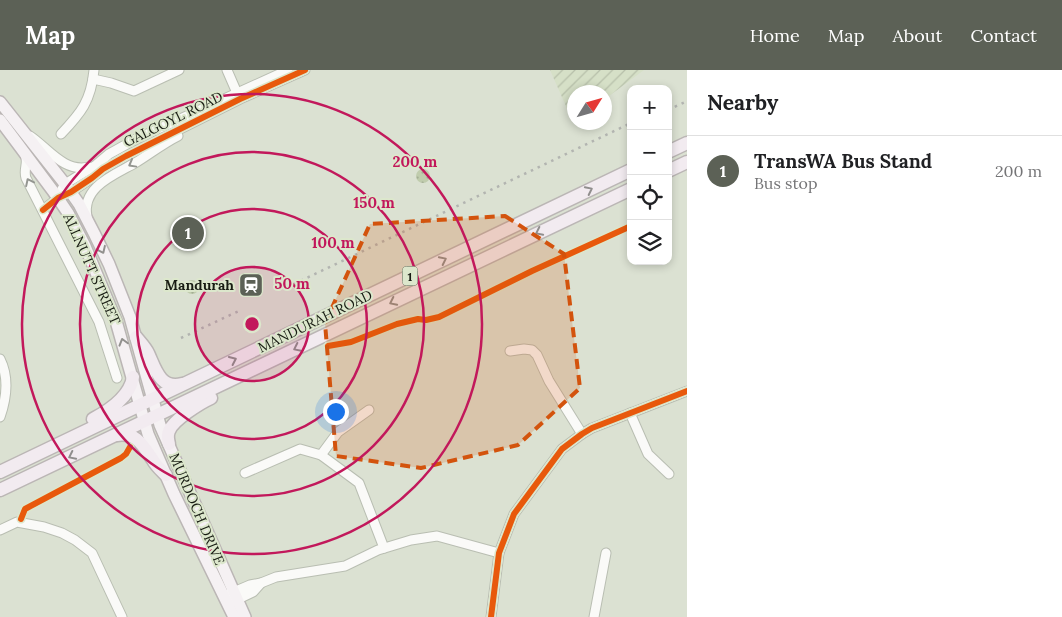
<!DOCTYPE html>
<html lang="en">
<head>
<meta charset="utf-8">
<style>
	body { margin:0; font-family:Lora,serif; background:#f2f2f2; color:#202124 }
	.controls { position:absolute; right:15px; top:15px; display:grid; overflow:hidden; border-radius:10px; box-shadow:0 2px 8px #0003 }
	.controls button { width:45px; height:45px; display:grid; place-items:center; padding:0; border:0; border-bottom:1px solid #e0e0e0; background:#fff; color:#202124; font:25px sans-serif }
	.compass { position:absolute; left:567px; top:15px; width:45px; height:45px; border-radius:50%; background:#fff; box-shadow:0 2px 8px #0003; rotate:53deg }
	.you { position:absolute; left:335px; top:341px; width:18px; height:18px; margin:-12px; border:4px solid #fff; border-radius:50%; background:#1a73e8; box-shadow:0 0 0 8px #1a73e833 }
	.badge { display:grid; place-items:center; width:32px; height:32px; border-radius:50%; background:#5c6156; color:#fff; font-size:16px; font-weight:700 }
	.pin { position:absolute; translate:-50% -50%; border:2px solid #fff; box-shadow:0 1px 5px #0006 }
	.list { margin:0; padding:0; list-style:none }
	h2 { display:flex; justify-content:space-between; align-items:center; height:65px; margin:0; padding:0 20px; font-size:21px }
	h2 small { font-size:16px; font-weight:400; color:#757577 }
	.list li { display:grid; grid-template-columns:32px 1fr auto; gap:15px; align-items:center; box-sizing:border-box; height:70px; padding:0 20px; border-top:1px solid #e0e0e0 }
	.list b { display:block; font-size:19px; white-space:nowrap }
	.list p { margin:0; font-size:16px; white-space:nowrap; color:#757577 }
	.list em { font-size:16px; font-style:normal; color:#757577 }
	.icon { flex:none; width:28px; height:28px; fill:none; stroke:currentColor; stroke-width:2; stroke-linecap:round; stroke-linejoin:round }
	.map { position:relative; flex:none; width:687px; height:547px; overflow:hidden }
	header { display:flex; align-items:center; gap:30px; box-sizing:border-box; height:70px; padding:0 25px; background:#5c6156; color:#fff }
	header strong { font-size:24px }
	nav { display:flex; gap:28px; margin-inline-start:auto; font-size:18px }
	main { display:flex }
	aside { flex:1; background:#fff }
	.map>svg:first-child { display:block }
</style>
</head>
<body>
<header>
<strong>Map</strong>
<nav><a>Home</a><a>Map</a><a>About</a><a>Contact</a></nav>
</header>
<main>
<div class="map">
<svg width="687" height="547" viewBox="0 0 687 547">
	<defs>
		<pattern id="industrial-furrows" width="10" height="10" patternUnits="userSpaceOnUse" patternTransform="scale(1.25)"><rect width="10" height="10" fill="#d6e0c7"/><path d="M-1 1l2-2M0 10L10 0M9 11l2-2" fill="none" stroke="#b7c0aa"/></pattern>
		<pattern id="grass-dots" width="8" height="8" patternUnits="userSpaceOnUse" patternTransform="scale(1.25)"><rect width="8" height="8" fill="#c0ccad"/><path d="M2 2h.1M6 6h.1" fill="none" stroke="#a4af94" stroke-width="1.8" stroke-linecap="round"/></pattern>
	</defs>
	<rect width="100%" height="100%" fill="#dbe1d2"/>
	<!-- industrial -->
	<polygon fill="url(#industrial-furrows)" points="550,0 644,0 605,29 604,22 574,22 574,50 573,52"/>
	<!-- grass -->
	<g fill="url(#grass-dots)">
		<circle cx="423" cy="106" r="7"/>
		<circle cx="192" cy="217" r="7"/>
	</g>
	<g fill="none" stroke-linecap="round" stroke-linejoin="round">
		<defs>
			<g id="minor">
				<polyline points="227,0 237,23"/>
				<polyline points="93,9 111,13 134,21 179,0"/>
				<path d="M61 64C81 43 91 31 94 0"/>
				<path d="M30 66C48 78 64 103 89 97"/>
				<path d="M25 85C29 93 23 99 26 108L99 252 117 308"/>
				<polyline points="62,119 65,114 96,95 109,84 136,69 288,0"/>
				<polyline points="43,140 58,128 71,122 92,108 103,99 126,86 240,29 305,0"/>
				<path d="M87 147C81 117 114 105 135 93 150 84 162 74 178 66"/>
				<polyline points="510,281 524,279 532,280 537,285 549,311 582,364"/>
				<path d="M0 289C9 307 7 327 0 347"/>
				<polyline points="630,343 648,384 669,404"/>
				<polyline points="321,385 338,362 369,340"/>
				<polyline points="245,403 300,379 321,385 359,413 384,478"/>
				<polyline points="0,460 17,452 44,457 62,463 75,470 92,483 122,547"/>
				<polyline points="229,524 250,515 261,513 276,507 345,496 378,480 411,470 437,466 499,483"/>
				<polyline points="232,532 253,522 261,513"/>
				<polyline points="491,547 499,483 514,444 562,379 582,364 592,358 687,321"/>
				<polyline points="594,547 606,483"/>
			</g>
			<g id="major">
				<polyline points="0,32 65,114 79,134 95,165 109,194 130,247 160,355 245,547"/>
				<polyline points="0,50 53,121 68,143 85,176 116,251 148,364 174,424 234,547"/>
			</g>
			<g id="highway">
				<polyline points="668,82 687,73"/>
				<polyline points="668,101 687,92"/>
				<path d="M136 267C140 272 145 277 148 283 155 298 160 320 182 314"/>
				<path d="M93 349C110 340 130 327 133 307"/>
				<path d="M117 365C137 362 143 376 153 390 156 396 161 400 166 405"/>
				<path d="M169 374C168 370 167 365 169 361 173 350 200 333 211 328"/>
				<polyline points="0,402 631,100"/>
				<polyline points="0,420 631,119"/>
			</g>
		</defs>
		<!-- minor casing -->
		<use href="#minor" stroke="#b9beb2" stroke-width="11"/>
		<!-- major casing -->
		<use href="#major" stroke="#bbb6b5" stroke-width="14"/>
		<!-- highway casing -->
		<use href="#highway" stroke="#bbb6b5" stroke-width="15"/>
		<!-- minor -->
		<use href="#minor" stroke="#fafaf8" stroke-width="9"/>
		<!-- major -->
		<use href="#major" stroke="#f5f1f3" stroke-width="11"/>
		<!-- highway -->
		<use href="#highway" stroke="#f2ebf0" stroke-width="12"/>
		<!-- rail -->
		<g stroke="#b2b4b0" stroke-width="2.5" stroke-dasharray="2.5 5" stroke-linecap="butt">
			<polyline points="668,40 687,31"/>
			<polyline points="294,214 631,53"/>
			<polyline points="181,268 241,240"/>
		</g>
		<defs>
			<g id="cycleway">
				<polyline points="43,140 58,128 71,122 92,108 103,99 126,86 240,29 305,0"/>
				<polyline points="328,276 351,272 397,254 418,249 426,250 439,247 532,201 631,156"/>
				<polyline points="21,449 25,439 121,388 126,384 130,377"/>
				<polyline points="491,547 499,483 514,444 562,379 582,364 592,358 687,321"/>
			</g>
		</defs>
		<!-- cycleway casing -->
		<use href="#cycleway" stroke="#dce7cc" stroke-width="9"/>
		<!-- cycleway -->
		<use href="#cycleway" stroke="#e8590c" stroke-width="6"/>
	</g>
	<!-- one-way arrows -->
	<defs><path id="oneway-chevron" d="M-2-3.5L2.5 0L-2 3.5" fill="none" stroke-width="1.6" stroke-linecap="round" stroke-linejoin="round" transform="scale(1.25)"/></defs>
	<g stroke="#949691">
		<use href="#oneway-chevron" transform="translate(132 94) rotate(151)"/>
		<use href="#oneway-chevron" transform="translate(29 112) rotate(-116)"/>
	</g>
	<g stroke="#908e8d">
		<use href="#oneway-chevron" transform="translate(589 120) rotate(-26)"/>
		<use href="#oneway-chevron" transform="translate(539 162) rotate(154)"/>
		<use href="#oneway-chevron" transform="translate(443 190) rotate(-26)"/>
		<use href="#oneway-chevron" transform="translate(393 232) rotate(154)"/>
		<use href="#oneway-chevron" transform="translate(297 278) rotate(154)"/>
		<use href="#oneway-chevron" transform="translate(233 290) rotate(-25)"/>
		<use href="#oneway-chevron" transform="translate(72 386) rotate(154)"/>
	</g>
	<g stroke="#92918e">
		<use href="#oneway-chevron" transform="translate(102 180) rotate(65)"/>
		<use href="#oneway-chevron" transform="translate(123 272) rotate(-106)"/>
	</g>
	<!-- marked area -->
	<path fill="#d3530d" fill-opacity="0.2" stroke="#d3530d" stroke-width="4" stroke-dasharray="10 6" stroke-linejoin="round" d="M505 146 564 184 580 318 518 375 421 398 336 386 325 253 370 154Z"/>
	<!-- distance rings -->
	<circle cx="252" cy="254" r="57" fill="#c2185b" fill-opacity=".12"/>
	<g fill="none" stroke="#c2185b" stroke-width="2.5">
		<circle cx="252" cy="254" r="57"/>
		<circle cx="252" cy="254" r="115"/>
		<circle cx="252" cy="254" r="172"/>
		<circle cx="252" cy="254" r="230"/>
	</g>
	<!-- icons -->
	<defs>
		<symbol id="station-square" viewBox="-11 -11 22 22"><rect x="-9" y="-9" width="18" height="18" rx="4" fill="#5c6156" stroke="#dce7cc"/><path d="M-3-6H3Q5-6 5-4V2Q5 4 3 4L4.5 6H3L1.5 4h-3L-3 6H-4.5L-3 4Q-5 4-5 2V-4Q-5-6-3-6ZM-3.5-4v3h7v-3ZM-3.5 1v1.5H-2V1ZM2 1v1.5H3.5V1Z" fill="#fff"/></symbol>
	</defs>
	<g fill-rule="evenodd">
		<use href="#station-square" x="237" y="201" width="28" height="28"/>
	</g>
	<g text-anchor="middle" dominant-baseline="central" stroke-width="4" stroke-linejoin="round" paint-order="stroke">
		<!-- shield labels -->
		<rect fill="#dce7cc" stroke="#53594a" stroke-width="1" x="402.5" y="196.5" width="15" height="19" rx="4"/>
		<g font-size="12" font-weight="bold" fill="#181c13">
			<text x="410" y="206">1</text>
		</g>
		<!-- street labels -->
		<g font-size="14" fill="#181c13" stroke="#dce7cc">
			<text transform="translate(173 49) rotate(-26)">GALGOYL ROAD</text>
			<text transform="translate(92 199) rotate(66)">ALLNUTT STREET</text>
			<text transform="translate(315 251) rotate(-26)">MANDURAH ROAD</text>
			<text transform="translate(197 439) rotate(67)">MURDOCH DRIVE</text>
		</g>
		<!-- poi labels -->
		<g font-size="14" font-weight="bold" fill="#181c13" stroke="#dce7cc" text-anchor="end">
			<text x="234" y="215">Mandurah</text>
		</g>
	</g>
	<circle cx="252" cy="254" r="8" fill="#c2185b" stroke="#dce7cc" stroke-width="2.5"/>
	<g font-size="15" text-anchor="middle" font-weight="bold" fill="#c2185b" stroke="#dce7cc" stroke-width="4" stroke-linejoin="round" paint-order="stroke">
		<text x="415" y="97">200 m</text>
		<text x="374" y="138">150 m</text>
		<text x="333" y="178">100 m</text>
		<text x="292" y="219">50 m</text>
	</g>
</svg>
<div class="controls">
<button>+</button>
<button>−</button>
<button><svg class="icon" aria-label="locate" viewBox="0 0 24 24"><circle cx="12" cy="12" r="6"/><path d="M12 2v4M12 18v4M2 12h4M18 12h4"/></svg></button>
<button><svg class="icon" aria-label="layers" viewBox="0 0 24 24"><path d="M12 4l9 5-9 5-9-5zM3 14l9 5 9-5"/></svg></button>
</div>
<svg class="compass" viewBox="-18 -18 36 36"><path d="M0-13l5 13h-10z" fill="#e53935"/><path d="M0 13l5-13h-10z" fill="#757577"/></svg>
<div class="you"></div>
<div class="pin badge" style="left:188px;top:163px">1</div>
</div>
<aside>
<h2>Nearby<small></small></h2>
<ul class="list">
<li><span class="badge">1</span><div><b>TransWA Bus Stand</b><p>Bus stop</p></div><em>200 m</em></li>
</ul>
</aside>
</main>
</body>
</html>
